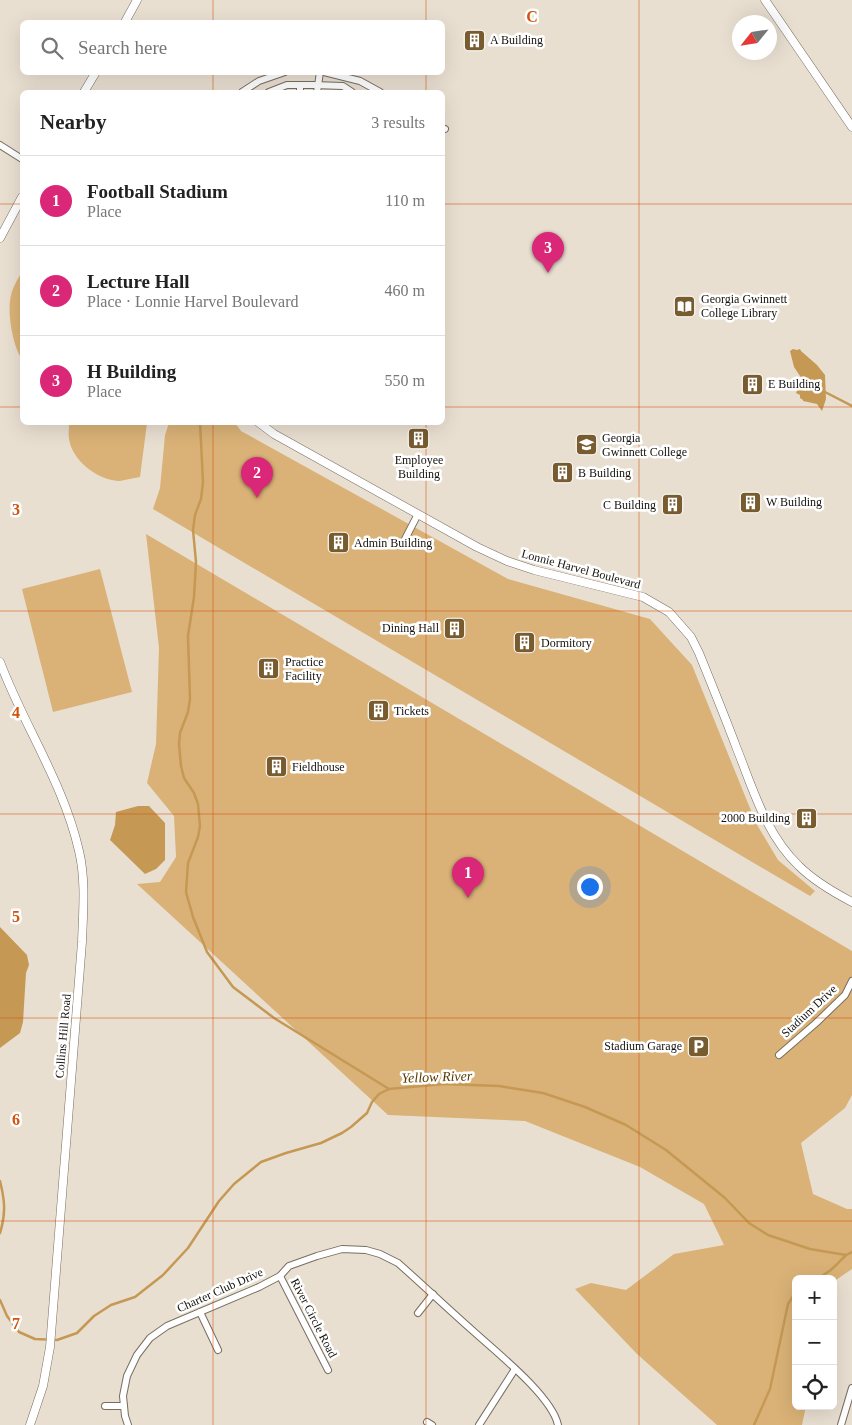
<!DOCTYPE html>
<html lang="en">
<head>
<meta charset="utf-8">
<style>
	body { margin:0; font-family:"Times New Roman",serif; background:#f2f2f2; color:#222 }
	.controls { position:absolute; right:15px; bottom:15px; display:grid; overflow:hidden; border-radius:8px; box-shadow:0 5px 20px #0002 }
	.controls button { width:45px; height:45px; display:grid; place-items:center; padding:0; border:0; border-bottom:1px solid #e0e0e0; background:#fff; color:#222; font:25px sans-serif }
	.compass { position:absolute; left:732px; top:15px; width:45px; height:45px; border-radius:50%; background:#fff; box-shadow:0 5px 20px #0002; rotate:240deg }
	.you { position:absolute; left:589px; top:886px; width:18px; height:18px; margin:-12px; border:4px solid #fff; border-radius:50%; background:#1a73e8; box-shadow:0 0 0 8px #1a73e833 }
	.badge { display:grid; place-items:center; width:32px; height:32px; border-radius:50%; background:#db2777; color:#fff; font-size:16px; font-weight:700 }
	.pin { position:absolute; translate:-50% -41px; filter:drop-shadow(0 1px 2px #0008) }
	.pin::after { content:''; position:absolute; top:26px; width:18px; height:15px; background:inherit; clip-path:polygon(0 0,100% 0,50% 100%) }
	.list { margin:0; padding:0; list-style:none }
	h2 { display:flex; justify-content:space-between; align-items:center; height:65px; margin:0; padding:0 20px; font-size:21px }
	h2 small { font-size:16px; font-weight:400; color:#767676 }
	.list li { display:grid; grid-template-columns:32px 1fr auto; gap:15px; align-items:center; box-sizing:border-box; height:90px; padding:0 20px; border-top:1px solid #e0e0e0 }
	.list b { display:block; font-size:19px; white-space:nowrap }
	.list p { margin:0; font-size:16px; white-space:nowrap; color:#767676 }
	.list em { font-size:16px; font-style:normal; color:#767676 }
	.icon { flex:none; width:28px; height:28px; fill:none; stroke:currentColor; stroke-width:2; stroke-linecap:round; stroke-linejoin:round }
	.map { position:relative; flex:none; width:852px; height:1425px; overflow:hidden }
	.search { position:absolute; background:#fff; box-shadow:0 5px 20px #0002; left:20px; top:20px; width:425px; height:55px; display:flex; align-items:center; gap:12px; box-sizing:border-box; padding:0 18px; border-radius:8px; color:#767676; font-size:19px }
	.panel { position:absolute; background:#fff; box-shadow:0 5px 20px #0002; left:20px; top:90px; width:425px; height:335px; border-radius:8px }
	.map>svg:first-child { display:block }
</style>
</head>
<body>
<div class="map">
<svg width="852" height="1425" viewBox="0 0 852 1425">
	<rect width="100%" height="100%" fill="#e9dfd1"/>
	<!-- green -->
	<g fill="#dab277">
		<path d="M22 272V359C13 347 8 316 10 301 11 290 17 280 22 272Z"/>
		<polygon points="169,423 235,423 241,431 508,579 650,619 692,665 756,823 778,860 815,891 810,896 153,509 160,488 165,435"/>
		<path d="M69 424V422L147 423 140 477C133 478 126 480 120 481 99 481 72 461 69 439 68 434 69 429 69 424Z"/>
		<polygon points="146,534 852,951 852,1095 845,1108 801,1143 813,1194 847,1209 852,1209 852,1269 833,1282 833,1279 796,1279 796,1406 806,1406 802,1425 717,1425 637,1354 575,1289 591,1283 626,1290 674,1254 724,1245 704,1204 640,1167 525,1121 388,1115 137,884 160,882 176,857 174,816 147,783 156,744 159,648"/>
		<polygon points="100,569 132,692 53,712 22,589"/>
	</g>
	<!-- water -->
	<g fill="#c59954">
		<polygon points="793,349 797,350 800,349 801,351 817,365 825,375 826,399 822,411 817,404 803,401 803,400 800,398 800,395 796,393 802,379 794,367 790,351"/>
		<polygon points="138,806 149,806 165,823 165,860 156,869 145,874 110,840 115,825 116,812"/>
		<polygon points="0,927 27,955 29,965 26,973 23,1022 20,1033 0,1048"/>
	</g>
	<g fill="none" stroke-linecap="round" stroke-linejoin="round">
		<!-- stream -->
		<g stroke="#c59954" stroke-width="2.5">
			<polyline points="825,392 852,406"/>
			<polyline points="200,422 203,482 201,499 195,515 193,530 196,562 194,597 188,636 190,699 188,712 180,733 179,744 181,766 184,778 194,793 198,804 200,826 198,837 188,863 186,892 193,917 207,952 233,987 274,1018 389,1089"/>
			<path d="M0 1181C5 1201 6 1214 0 1233"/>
			<path d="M815 1279C829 1274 836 1265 846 1255"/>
			<polyline points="0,1300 7,1316 19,1332 35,1339 57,1340 77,1333 94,1316 111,1305 135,1297 163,1275 188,1248 219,1201 234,1184 261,1162 286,1153 321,1143 342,1133 351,1127 367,1113 372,1102 379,1094 389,1089 444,1084 499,1086 543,1093 585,1107 626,1125 666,1150 725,1198 749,1223 768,1235 810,1249 846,1255 852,1252"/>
			<polyline points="754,1425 770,1389 788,1304 796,1292"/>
		</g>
		<defs>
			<g id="minor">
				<polyline points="324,72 360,81 380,92"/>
				<polyline points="300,85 300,92"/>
				<polyline points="242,92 259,81 285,72"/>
				<polyline points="269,92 287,85 313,85 343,86 352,92"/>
				<polyline points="317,92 320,72"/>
				<polyline points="442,128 445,129"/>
				<polyline points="0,145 22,159"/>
				<polyline points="403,543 418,514"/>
				<polyline points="779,1055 816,1023 845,995 852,981"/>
				<polyline points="280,1276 328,1370"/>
				<polyline points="200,1312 218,1350"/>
				<polyline points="418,1313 433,1294"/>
				<polyline points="105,1406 124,1406"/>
				<polyline points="427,1422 432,1425"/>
				<path d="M128 1425 125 1416 123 1396 127 1376 137 1355 150 1338 167 1326 259 1287 280 1276 289 1266 317 1256 342 1249 366 1250 380 1254 398 1263C423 1285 447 1308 472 1330 495 1351 552 1396 558 1425"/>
				<polyline points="479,1425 515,1369"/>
				<polyline points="841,1425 852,1388"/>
			</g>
			<g id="tertiary">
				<polyline points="765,0 852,127"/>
				<polyline points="125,22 137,0"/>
				<polyline points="84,92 96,72"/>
				<polyline points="0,238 22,197"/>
				<path d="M258 422 274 434 477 547 507 561 534 570 643 597 669 612 691 637 699 653C712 685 725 717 737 749 753 789 766 835 799 866 814 881 833 892 852 902"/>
				<path d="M0 662C24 726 64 784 79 851 86 880 83 912 82 942L50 1347 43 1386 30 1425"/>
			</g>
		</defs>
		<!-- minor casing -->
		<use href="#minor" stroke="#776e61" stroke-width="8"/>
		<!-- tertiary casing -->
		<use href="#tertiary" stroke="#776e61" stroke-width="9"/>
		<!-- minor -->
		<use href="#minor" stroke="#fff" stroke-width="6"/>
		<!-- tertiary -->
		<use href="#tertiary" stroke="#fff" stroke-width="8"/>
	</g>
	<!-- grid -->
	<path fill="none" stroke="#d3520c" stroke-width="1" stroke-opacity="0.55" d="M213 0V22M426 0V22M639 0V1425M213 72V92M426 72V92M0 204H22M442 204H852M0 407H22M442 407H852M213 422V1425M426 422V1425M0 611H852M0 814H852M0 1018H852M0 1221H852"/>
	<!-- icons -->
	<defs>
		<symbol id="building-square" viewBox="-11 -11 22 22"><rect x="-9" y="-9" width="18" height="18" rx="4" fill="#785b2f" stroke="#fff"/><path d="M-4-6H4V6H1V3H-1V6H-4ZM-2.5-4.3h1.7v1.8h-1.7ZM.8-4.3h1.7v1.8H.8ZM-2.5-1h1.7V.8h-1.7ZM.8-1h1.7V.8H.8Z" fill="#fff"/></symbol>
		<symbol id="library-square" viewBox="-11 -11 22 22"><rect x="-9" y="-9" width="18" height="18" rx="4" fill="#785b2f" stroke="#fff"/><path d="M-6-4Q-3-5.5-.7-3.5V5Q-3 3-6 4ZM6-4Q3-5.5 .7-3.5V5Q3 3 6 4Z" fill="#fff"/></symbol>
		<symbol id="university-square" viewBox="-11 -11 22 22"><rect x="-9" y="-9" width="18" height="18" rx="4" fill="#785b2f" stroke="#fff"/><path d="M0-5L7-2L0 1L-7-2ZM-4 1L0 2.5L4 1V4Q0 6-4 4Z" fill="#fff"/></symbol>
		<symbol id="parking-square" viewBox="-11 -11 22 22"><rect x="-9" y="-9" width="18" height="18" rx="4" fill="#785b2f" stroke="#fff"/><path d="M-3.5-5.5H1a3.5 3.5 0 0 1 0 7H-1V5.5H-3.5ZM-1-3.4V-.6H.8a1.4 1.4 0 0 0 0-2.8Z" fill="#fff"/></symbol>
	</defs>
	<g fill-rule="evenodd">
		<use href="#building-square" x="462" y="28" width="25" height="25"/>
		<use href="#library-square" x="672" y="294" width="25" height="25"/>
		<use href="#building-square" x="740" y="372" width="25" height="25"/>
		<use href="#building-square" x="406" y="426" width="25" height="25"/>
		<use href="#university-square" x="574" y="432" width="25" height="25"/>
		<use href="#building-square" x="550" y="460" width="25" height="25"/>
		<use href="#building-square" x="738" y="490" width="25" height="25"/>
		<use href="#building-square" x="660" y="492" width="25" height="25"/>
		<use href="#building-square" x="326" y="530" width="25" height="25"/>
		<use href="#building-square" x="442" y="616" width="25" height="25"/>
		<use href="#building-square" x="512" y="630" width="25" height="25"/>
		<use href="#building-square" x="256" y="656" width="25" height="25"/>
		<use href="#building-square" x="366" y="698" width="25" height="25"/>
		<use href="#building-square" x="264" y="754" width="25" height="25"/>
		<use href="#building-square" x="794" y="806" width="25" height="25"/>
		<use href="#parking-square" x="686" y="1034" width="25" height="25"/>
	</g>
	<g text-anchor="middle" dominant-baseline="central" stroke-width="5" stroke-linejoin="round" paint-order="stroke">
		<!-- poi labels -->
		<g font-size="12" fill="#14110c" stroke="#fff" text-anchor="start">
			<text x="490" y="40">A Building</text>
			<text x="701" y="299">Georgia Gwinnett<tspan x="701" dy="14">College Library</tspan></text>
			<text x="768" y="384">E Building</text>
			<text x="602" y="438">Georgia<tspan x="602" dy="14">Gwinnett College</tspan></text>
			<text x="419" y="460" text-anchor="middle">Employee<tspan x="419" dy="14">Building</tspan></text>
			<text x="578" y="473">B Building</text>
			<text x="766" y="502">W Building</text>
			<text x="656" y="505" text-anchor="end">C Building</text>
			<text x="354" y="543">Admin Building</text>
			<text x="439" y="628" text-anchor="end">Dining Hall</text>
			<text x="541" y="643">Dormitory</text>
			<text x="285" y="662">Practice<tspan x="285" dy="14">Facility</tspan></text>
			<text x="394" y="711">Tickets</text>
			<text x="292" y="767">Fieldhouse</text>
			<text x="790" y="818" text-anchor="end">2000 Building</text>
			<text x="682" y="1046" text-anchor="end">Stadium Garage</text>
		</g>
		<!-- street labels -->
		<g font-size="12" fill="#14110c" stroke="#fff">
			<text transform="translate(581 569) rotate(15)">Lonnie Harvel Boulevard</text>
			<text transform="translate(809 1011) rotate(-43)">Stadium Drive</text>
			<text transform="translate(63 1036) rotate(-85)">Collins Hill Road</text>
			<text transform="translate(220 1290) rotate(-24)">Charter Club Drive</text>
			<text transform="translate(314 1318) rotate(63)">River Circle Road</text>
		</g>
		<!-- water labels -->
		<g font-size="14" font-style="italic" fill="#593a00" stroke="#fff">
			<text transform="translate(437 1077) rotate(-2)">Yellow River</text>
		</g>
	</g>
	<g font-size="16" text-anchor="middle" font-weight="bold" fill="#d3520c" stroke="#fff" stroke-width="5" stroke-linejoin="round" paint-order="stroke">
		<text x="532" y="22">C</text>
		<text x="16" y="515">3</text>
		<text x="16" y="718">4</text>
		<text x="16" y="922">5</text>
		<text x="16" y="1125">6</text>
		<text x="16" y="1329">7</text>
	</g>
</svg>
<div class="controls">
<button>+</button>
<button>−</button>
<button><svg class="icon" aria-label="locate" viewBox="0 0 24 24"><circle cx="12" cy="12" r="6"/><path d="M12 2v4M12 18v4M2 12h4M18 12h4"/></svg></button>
</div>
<svg class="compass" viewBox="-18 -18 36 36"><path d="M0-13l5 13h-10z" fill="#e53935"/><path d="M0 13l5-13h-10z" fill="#767676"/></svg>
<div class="you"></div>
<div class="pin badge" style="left:468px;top:898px">1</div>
<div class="pin badge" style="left:257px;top:498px">2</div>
<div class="pin badge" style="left:548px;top:273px">3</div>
<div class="search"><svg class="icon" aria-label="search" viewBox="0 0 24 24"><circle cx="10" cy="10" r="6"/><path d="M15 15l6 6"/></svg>Search here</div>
<section class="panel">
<h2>Nearby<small>3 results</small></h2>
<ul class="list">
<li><span class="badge">1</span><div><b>Football Stadium</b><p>Place</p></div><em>110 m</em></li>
<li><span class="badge">2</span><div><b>Lecture Hall</b><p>Place · Lonnie Harvel Boulevard</p></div><em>460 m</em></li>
<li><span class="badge">3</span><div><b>H Building</b><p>Place</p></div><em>550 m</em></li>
</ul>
</section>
</div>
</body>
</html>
